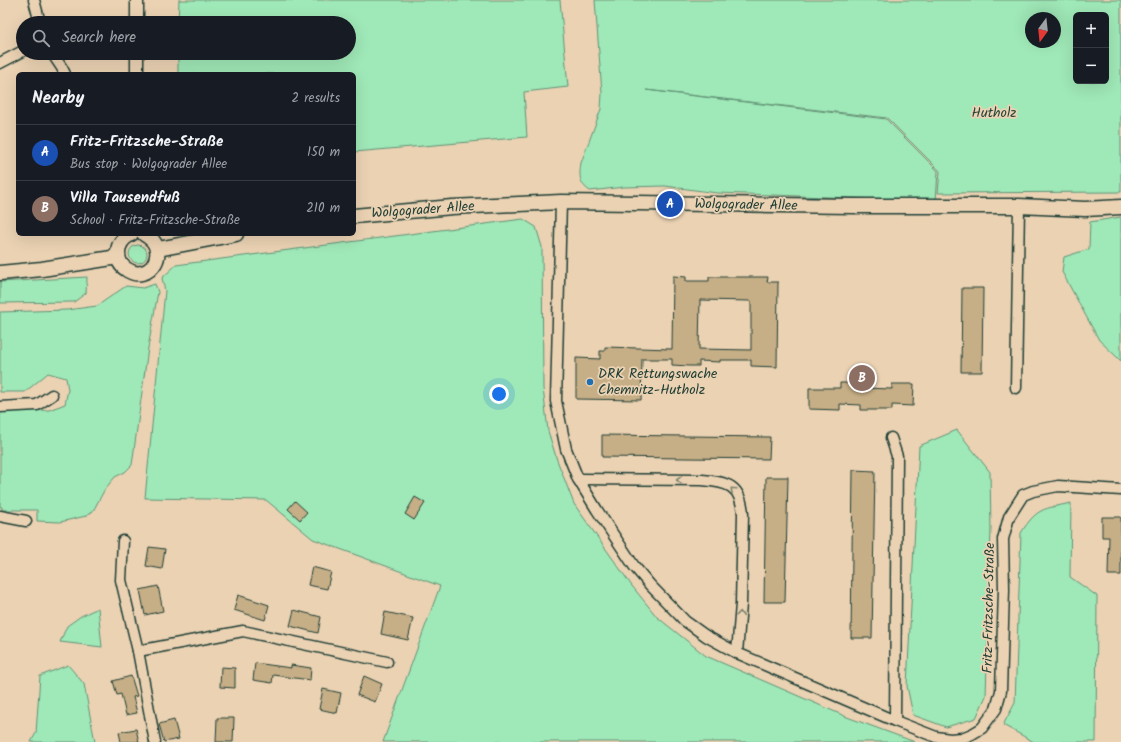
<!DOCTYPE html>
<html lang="en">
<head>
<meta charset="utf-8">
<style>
	body { margin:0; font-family:Kalam,sans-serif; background:#20242c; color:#f1f3f6 }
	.controls { position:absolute; right:12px; top:12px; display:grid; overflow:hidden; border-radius:6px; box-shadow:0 4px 16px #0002 }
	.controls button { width:36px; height:36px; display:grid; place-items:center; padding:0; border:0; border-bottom:1px solid #363941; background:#171b24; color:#f1f3f6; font:20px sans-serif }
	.compass { position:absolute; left:1025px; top:12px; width:36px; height:36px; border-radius:50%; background:#171b24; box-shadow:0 4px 16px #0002; rotate:195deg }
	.you { position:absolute; left:499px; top:394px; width:14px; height:14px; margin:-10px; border:3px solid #fff; border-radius:50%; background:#1a73e8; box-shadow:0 0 0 6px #1a73e833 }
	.badge { display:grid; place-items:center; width:26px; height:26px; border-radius:50%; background:#2563eb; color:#fff; font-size:13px; font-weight:700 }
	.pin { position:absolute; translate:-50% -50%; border:2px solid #fff; box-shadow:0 1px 4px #0006 }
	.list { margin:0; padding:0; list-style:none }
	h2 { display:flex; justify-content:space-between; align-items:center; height:52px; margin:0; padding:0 16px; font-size:17px }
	h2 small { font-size:13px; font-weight:400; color:#9ea1a6 }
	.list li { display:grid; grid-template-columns:26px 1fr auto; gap:12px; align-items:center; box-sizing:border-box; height:56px; padding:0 16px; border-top:1px solid #363941 }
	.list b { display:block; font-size:15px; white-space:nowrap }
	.list p { margin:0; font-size:13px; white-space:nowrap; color:#9ea1a6 }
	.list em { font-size:13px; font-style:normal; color:#9ea1a6 }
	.icon { flex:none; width:22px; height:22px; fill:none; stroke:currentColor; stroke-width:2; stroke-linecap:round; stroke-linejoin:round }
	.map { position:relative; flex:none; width:1121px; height:742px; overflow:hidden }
	.search { position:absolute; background:#171b24; box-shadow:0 4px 16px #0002; left:16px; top:16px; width:340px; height:44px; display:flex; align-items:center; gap:10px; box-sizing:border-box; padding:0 14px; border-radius:22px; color:#9ea1a6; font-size:15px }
	.panel { position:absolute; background:#171b24; box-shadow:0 4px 16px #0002; left:16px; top:72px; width:340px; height:164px; border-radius:6px }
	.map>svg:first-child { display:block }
</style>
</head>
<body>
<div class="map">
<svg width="1121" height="742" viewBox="0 0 1121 742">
	<rect width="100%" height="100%" fill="#ebd2b3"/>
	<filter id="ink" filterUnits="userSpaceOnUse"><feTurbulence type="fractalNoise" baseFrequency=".025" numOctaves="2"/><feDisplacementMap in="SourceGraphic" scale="8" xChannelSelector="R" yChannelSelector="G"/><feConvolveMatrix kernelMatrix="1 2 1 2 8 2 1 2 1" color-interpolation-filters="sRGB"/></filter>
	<g filter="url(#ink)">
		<!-- green -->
		<g fill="#9fe8b7" stroke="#5f9276" fill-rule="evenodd">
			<polygon points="179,0 560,0 568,87 524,92 527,137 354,152 354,74 178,74 178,53 349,53 349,23 178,23"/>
			<path d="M595 0H1121V192L938 193 940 171 887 118 646 90 886 119 938 171 936 201 717 193 665 186 624 187 590 191C579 184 579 175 581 163L601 109 602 93ZM1076 15H1106V81H1076ZM1031 18H1055V42H1031Z"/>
			<polygon points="1121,217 1121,361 1099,340 1062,272 1064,257 1089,249 1090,222"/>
			<polygon points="523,219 536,227 542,247 543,388 548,431 557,460 574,504 632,586 657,617 706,656 847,717 915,742 383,742 440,586 313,539 266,500 145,498 165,291 162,278 176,265"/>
			<circle cx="138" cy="254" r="9"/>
			<polygon points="87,277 86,293 74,302 0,303 0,282"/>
			<polygon points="155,284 158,292 148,348 132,465 125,472 115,477 105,489 93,511 86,516 60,522 37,521 37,510 2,510 2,507 0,507 0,412 49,410 65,404 68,390 66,378 48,373 25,392 0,392 0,312 67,310 97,306 126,286 143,288"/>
			<polygon points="957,430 990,472 991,528 986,696 976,718 946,727 913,715 907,686 919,446"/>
			<path d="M1071 503 1070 577 1097 596 1096 742H1034L1003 725 1015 703 1021 533C1037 507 1044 509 1071 503Z"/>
			<polygon points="98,608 102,647 60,642 67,626 81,616"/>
			<polygon points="68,665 84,684 95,742 31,742 36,733 40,676"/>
		</g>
		<!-- building -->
		<g fill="#c6ae86" stroke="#1f3d34" fill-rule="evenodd">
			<path d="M673 276 686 277V281H709V277H768L767 282H778L777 367 751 366V360H720V362L699 361V366H689L672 365V359H642L641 400 576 399V358L600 359V351H605V347L672 349ZM700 300 751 301V350L699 349Z"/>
			<polygon points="962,288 983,288 982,372 961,372"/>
			<polygon points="840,383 861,383 861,388 892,389 892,384 914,384 913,406 892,405 892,410 861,410 861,405 840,404 840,410 809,409 809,388 840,388"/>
			<polygon points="602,435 770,437 769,459 602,457"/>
			<polygon points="853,470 875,471 872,638 851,638"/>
			<polygon points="766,477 788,477 785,602 764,602"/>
			<polygon points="415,497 425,503 414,520 405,514"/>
			<polygon points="295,501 307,512 300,520 288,509"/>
			<polygon points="1102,517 1121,517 1121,575 1108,575 1109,537 1102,537"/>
			<polygon points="149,547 165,549 162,569 146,566"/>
			<polygon points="312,567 331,572 327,589 308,585"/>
			<polygon points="158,586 163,611 145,615 140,590"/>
			<polygon points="238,595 269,605 265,620 234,610"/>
			<polygon points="294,610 321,617 318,633 290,626"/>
			<polygon points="385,612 413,618 408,640 381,634"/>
			<polygon points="255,663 291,668 291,665 311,668 310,680 273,675 272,683 253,680"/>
			<polygon points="221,667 235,668 235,688 220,687"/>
			<polygon points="131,676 137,696 133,697 137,713 126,715 121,694 117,695 113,681"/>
			<polygon points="364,676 382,684 375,702 357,695"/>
			<polygon points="323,689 341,693 337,713 319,709"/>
			<polygon points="217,718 234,718 233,742 216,742"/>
			<polygon points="174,720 179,739 164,742 159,724"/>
			<polygon points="136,729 139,742 121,742 119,732"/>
		</g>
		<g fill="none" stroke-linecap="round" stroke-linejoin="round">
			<defs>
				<g id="minor">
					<polyline points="34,0 40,23"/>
					<polyline points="52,53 62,68 65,74"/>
					<polyline points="0,63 23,51"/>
					<polyline points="561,202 556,401 566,449 578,479 597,510 634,566 650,585 685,621 706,636 737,653 895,721 936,737 950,739 962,738 972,734 982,728 996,709 1001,691 1004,589 1003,539 1009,517 1023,495 1033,491 1058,486 1121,490"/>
					<polyline points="1016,388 1019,206"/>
					<polyline points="0,407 37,405 52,395"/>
					<polyline points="891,438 897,456 895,721"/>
					<path d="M578 479 702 480C727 482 741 485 743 514L741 604 737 653"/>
					<polyline points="0,516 26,521"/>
					<polyline points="123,541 121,580 138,651 155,742"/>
					<polyline points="138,651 243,631 387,662"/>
				</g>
				<g id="tertiary">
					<polyline points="137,23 137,0"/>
					<polyline points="137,53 137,74"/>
				</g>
				<g id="secondary">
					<polyline points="354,216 452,207 561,202 853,206 1019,206 1085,209 1121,207"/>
					<path d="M131 234C123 238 118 244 118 253 118 260 121 266 126 269 149 286 173 249 144 234"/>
					<polyline points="158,249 236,234"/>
					<polyline points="0,273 42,269 118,257"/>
				</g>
			</defs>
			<!-- minor casing -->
			<use href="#minor" stroke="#1f3d34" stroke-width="13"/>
			<!-- tertiary casing -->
			<use href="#tertiary" stroke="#1f3d34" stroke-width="15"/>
			<!-- secondary casing -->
			<use href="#secondary" stroke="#1f3d34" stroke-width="17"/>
			<!-- minor -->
			<use href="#minor" stroke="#ebd2b3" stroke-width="10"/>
			<!-- tertiary -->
			<use href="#tertiary" stroke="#ebd2b3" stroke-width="12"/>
			<!-- secondary -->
			<use href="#secondary" stroke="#ebd2b3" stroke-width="14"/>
		</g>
		<!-- one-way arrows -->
		<defs><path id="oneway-chevron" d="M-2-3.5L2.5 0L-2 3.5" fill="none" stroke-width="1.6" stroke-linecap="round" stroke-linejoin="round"/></defs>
		<g stroke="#7b806d">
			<use href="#oneway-chevron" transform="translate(679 480) rotate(-179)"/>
			<use href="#oneway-chevron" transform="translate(733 490) rotate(-137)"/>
			<use href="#oneway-chevron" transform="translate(740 614) rotate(-85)"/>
		</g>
	</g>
	<!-- markers -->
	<circle fill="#1f6fb2" stroke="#ebd2b3" stroke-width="1.5" cx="590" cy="382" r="4"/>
	<g text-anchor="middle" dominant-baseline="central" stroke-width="3.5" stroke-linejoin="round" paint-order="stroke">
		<!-- park labels -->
		<g font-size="14" fill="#25463b" stroke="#ebd2b3">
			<text x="994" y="113">Hutholz</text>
		</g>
		<!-- street labels -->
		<g font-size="14" fill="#1f3d34" stroke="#ebd2b3">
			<text transform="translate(746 205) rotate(1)">Wolgograder Allee</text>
			<text transform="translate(423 210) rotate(-4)">Wolgograder Allee</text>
			<text transform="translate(989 608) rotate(-89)">Fritz-Fritzsche-Straße</text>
		</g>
		<!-- poi labels -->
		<g font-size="14" fill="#1f3d34" stroke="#ebd2b3" text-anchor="start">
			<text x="598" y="374">DRK Rettungswache<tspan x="598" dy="16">Chemnitz-Hutholz</tspan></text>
		</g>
	</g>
</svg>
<div class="controls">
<button>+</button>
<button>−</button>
</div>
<svg class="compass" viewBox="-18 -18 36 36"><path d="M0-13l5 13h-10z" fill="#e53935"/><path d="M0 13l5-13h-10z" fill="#9ea1a6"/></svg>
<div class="you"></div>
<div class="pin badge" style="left:670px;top:204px;background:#1a4fb4">A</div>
<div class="pin badge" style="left:862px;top:378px;background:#8d6e63">B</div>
<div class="search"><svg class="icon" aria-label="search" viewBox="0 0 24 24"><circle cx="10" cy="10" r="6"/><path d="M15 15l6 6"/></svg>Search here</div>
<section class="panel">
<h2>Nearby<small>2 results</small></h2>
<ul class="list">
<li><span class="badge" style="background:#1a4fb4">A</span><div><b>Fritz-Fritzsche-Straße</b><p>Bus stop · Wolgograder Allee</p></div><em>150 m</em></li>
<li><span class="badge" style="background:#8d6e63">B</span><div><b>Villa Tausendfuß</b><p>School · Fritz-Fritzsche-Straße</p></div><em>210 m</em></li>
</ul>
</section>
</div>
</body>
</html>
